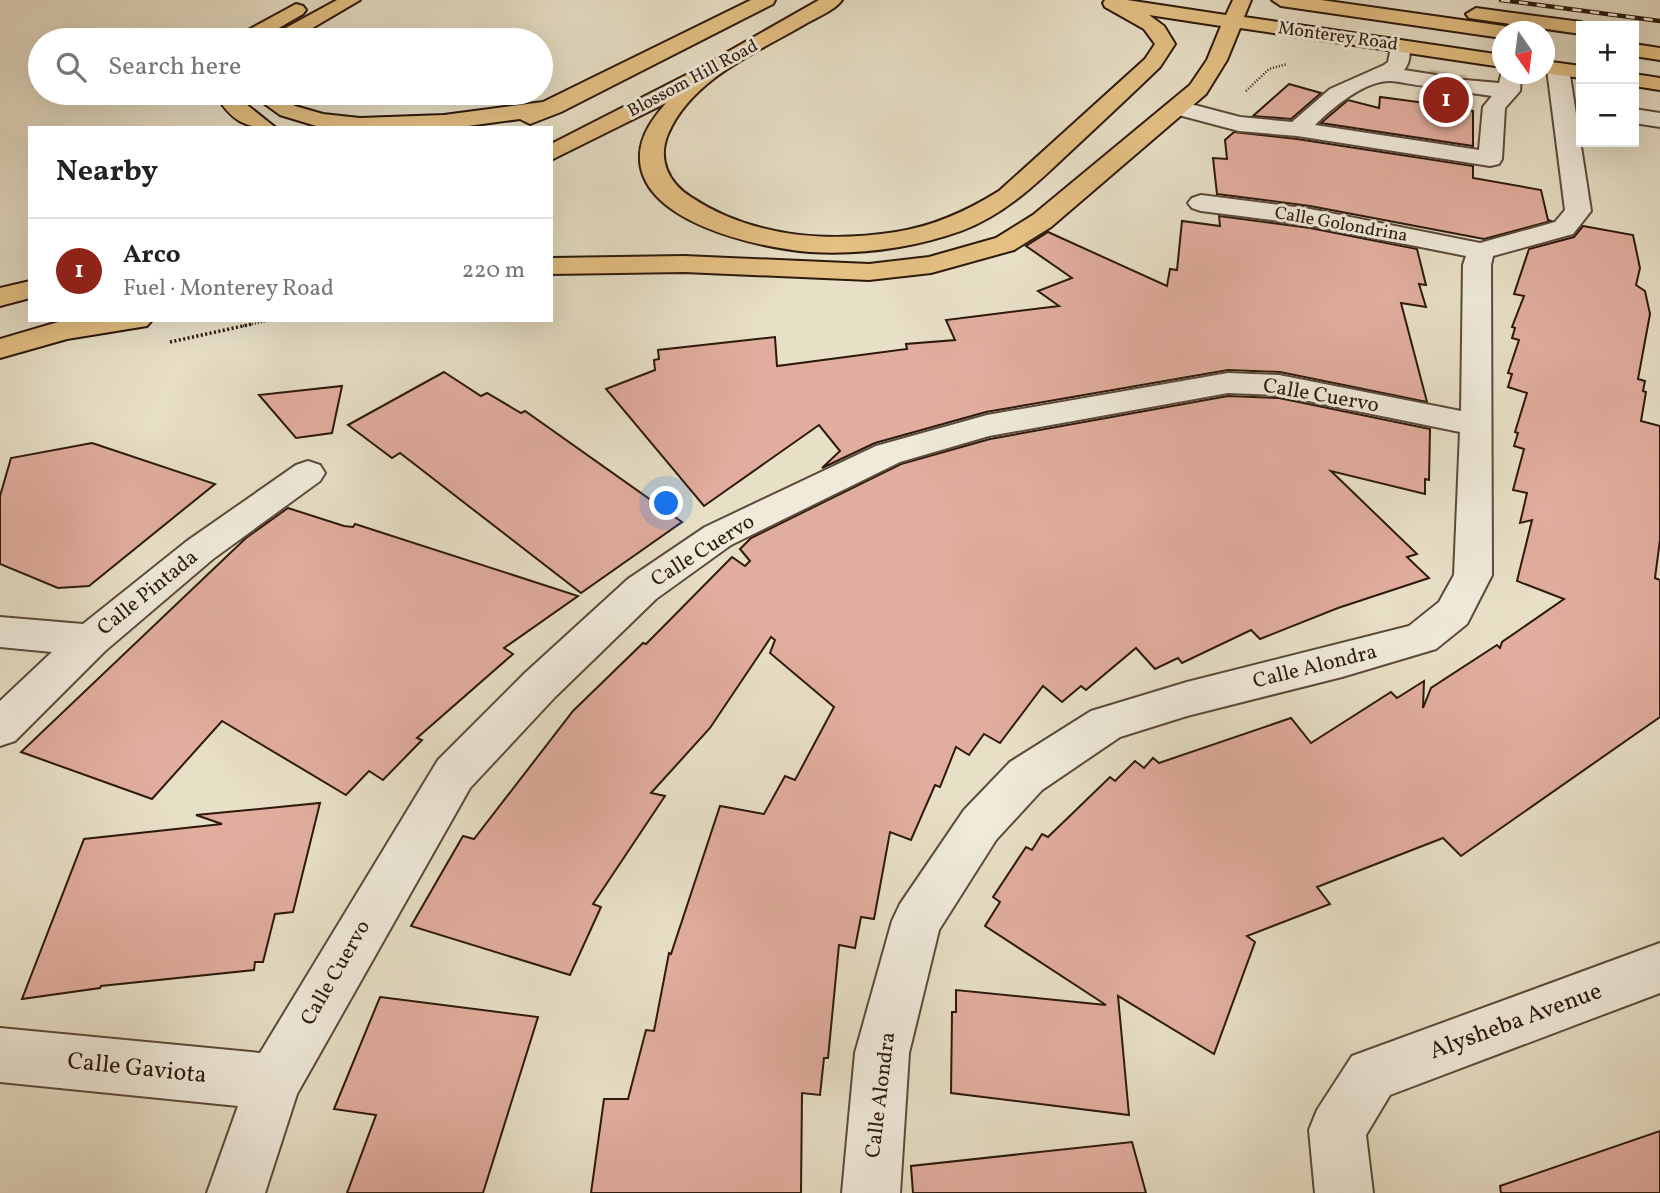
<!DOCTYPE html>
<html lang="en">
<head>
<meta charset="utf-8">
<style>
	body { margin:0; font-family:Vollkorn,serif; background:#f6f6f6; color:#222 }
	.controls { position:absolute; right:21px; top:21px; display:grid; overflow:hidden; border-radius:0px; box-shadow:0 7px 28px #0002 }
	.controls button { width:63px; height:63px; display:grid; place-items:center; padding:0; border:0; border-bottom:2px solid #e0e0e0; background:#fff; color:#222; font:35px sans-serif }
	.compass { position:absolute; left:1492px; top:21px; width:63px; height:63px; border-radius:50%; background:#fff; box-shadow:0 7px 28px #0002; rotate:166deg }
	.you { position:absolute; left:667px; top:504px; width:24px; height:24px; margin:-18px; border:5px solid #fff; border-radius:50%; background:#1a73e8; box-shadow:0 0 0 10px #1a73e833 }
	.badge { display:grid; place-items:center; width:46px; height:46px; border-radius:50%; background:#8f2418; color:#fff; font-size:23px; font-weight:700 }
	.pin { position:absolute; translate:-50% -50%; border:4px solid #fff; box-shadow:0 2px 7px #0006 }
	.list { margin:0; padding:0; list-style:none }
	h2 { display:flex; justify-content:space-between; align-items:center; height:91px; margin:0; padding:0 28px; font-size:30px }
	h2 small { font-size:23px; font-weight:400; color:#767676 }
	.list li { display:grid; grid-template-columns:46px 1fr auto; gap:21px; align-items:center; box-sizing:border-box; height:105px; padding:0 28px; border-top:2px solid #e0e0e0 }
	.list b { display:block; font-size:26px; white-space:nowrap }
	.list p { margin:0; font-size:23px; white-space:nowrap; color:#767676 }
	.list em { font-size:23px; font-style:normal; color:#767676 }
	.icon { flex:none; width:38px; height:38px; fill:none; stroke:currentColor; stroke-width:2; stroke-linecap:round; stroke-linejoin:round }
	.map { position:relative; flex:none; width:1660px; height:1193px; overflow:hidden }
	.search { position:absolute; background:#fff; box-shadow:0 7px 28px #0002; left:28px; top:28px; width:525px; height:77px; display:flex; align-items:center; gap:18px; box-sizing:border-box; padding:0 24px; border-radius:38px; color:#767676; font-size:26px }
	.panel { position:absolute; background:#fff; box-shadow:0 7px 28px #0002; left:28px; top:126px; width:525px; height:196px; border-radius:0px }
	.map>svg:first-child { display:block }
</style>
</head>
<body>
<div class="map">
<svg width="1660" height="1193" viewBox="0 0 1660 1193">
	<rect width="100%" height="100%" fill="#e7dfc6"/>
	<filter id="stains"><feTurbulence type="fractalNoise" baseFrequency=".00286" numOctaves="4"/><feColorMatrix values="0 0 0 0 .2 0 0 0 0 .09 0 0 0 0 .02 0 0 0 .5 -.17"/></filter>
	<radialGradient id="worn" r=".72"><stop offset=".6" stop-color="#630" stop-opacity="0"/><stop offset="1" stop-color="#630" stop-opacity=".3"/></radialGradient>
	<!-- building -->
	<g fill="#e1ad9e" stroke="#2d190c" stroke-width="2">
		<polygon points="1440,76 1457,78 1452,87 1457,94 1465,95 1465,109 1473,111 1473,146 1321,123 1348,100 1379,108 1380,97 1425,103 1427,88 1438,86 1441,81"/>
		<polygon points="1289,84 1321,93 1291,119 1253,116"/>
		<polygon points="1234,132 1297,139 1473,166 1473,178 1541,190 1548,220 1551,221 1484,239 1310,206 1217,194 1213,158 1227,159 1225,140"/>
		<polygon points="1219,216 1310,228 1417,249 1426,285 1419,284 1426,307 1401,303 1427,402 1280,372 1228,370 986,412 875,443 822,468 840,451 819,425 704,506 606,389 655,370 654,360 659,359 658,350 775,337 777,366 907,349 906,344 955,340 946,320 1059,306 1038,291 1072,278 1026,246 1048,232 1167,286 1170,269 1177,270 1182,221 1220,226"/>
		<polygon points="1583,226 1633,235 1640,268 1636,285 1645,291 1650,314 1638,379 1645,381 1643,391 1646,392 1641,421 1660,426 1660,540 1655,578 1660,580 1660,717 1461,856 1443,838 1317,887 1330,904 1247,936 1255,942 1214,1054 1118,996 1129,1115 951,1093 952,1012 956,1012 956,990 1106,1005 985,926 1000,902 993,897 1026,847 1032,850 1042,834 1048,837 1110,777 1115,781 1135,761 1144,768 1153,758 1159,763 1291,718 1311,743 1391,692 1397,698 1424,681 1423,708 1431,688 1497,645 1500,648 1502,642 1564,599 1517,581 1532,520 1520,523 1527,493 1513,490 1524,449 1514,446 1518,433 1515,432 1527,393 1508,387 1512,374 1508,373 1519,340 1512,338 1515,328 1512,327 1524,296 1514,294 1529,249 1574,237"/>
		<polygon points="444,372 481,396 487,393 521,413 525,411 682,522 581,593 400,453 392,458 348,425"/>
		<polygon points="342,386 332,433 296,438 259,395"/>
		<polygon points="1228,396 1279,398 1430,429 1429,480 1425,479 1425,494 1331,471 1417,554 1407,557 1429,578 1338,608 1260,639 1251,630 1182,663 1178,658 1155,669 1136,648 1086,690 1081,686 1062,702 1043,686 1000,743 984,734 969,755 956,747 940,787 935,785 911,840 890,832 874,919 861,917 855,948 839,945 828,1058 824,1058 820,1095 802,1093 801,1193 591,1193 604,1099 628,1099 646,1030 654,1031 669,953 671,954 720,806 764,814 785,776 795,780 834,707 770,653 775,640 771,637 710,728 651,793 665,796 593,904 601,907 570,975 411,926 463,836 474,839 573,711 643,643 646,644 732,557 745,566 750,561 740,549 751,538 901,464 990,439"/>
		<polygon points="92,443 215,484 89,586 58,588 0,564 0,496 11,458"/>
		<polygon points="288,508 344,526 353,527 355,524 578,596 504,648 513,654 417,738 422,740 383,780 369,771 346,795 222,721 152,799 21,752 246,538"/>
		<polygon points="320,803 293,912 275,914 263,962 255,962 254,970 101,986 100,988 22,999 84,839 222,824 196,815"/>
		<polygon points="380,997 538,1017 483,1193 347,1193 376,1115 334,1109"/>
		<polygon points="1660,1131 1660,1193 1501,1193 1500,1186"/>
		<polygon points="1132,1142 1146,1193 913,1193 911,1166"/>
	</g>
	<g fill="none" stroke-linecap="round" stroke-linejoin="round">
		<!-- minor-tunnel -->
		<polyline stroke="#c2b7a1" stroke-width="21" stroke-dasharray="21 10" stroke-linecap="butt" points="1428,80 1465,86"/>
		<defs>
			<g id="minor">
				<path d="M1399 40 1406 42C1412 50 1410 63 1404 70L1436 75 1439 80 1436 85C1421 88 1406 82 1391 81 1365 80 1332 108 1315 125L1479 150 1483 107 1492 96 1457 91 1454 86 1457 81 1465 80 1499 83 1502 71V74H1521L1520 91 1505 108 1502 159 1499 164 1490 166 1297 136 1239 131 1171 113 1168 108 1171 103 1179 101 1240 117 1292 122 1330 89 1384 65 1388 62 1392 42Z"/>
				<polygon points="1558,63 1565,65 1569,69 1591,211 1573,234 1493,256 1491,265 1492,575 1467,624 1436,649 1342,677 1187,716 1120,737 1042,790 996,840 939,930 909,1053 900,1193 842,1193 855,1053 892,921 900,904 964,810 1010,762 1091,711 1187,682 1409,626 1439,602 1454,575 1460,432 1279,395 1228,393 989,436 900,462 731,545 656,599 555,697 470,788 297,1094 265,1193 207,1193 238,1106 0,1082 0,1028 260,1053 438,760 525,673 628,579 705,527 876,446 987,415 1228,373 1279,375 1461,411 1463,265 1466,256 1310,225 1201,211 1192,208 1188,203 1192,198 1201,195 1310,209 1480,243 1555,222 1565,210 1547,69 1551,65"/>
				<polygon points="1634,109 1660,113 1660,127 1634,123"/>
				<polygon points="308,461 320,465 325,473 320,481 213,559 105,651 15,741 0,746 0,701 52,652 0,647 0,617 83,624 187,541 296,465"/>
				<polygon points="1660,943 1660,993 1390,1095 1366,1135 1373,1193 1315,1193 1309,1130 1317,1110 1352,1056"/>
			</g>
			<g id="major">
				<polygon points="337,0 360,0 292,40 268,40 271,36"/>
				<polygon points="751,0 775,0 773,4 561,112 530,124 520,119 453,128 323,128 280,115 250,93 276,93 295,106 323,114 360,118 444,115 543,102"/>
				<path d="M819 0H842C835 10 818 17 807 23 758 52 692 78 668 134 657 160 669 183 691 197 751 237 826 243 896 232 934 226 967 211 999 191L1145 59 1155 44 1144 29 1105 7 1103 3 1105 0H1127L1226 15 1233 0H1251L1244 17 1502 55V67L1240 28 1227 60 1206 94 1051 227 1014 250 931 273 869 280 684 272 551 274V258L684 256 869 264 929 257 996 238 1033 215 1190 85 1207 60 1221 26 1149 15 1164 26 1175 44 1160 67C1131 95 1101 123 1071 151 1037 183 1006 214 961 231 913 248 860 255 810 252 760 248 636 222 640 154 641 134 654 117 666 103L551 160V144L694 71Z"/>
				<polygon points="1272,0 1321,0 1504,26 1514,32 1502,32 1502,38 1281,6"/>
				<polygon points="296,4 303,6 306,10 303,14 258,40 234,40 237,36"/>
				<polygon points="1476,8 1581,22 1590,26 1581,26 1581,34 1469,18 1466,14"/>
				<polygon points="1634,44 1660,48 1660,60 1634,56"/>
				<polygon points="1544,61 1581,66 1581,78 1544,73"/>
				<polygon points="1634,74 1660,78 1660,90 1634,86"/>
				<path d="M214 93H236L241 100 276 128C243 128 232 121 214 93Z"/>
				<polygon points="30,281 30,298 0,306 0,288"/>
				<polygon points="65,320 152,320 147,326 67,339 0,358 0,339"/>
			</g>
		</defs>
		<!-- minor casing -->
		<use href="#minor" stroke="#5c4a3a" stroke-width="4"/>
		<!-- major casing -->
		<use href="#major" stroke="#2d190c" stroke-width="4"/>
		<!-- path-far1 -->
		<g stroke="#2d190c" stroke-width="2.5" stroke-dasharray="1 2" stroke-linecap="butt">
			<polyline points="1246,91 1269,69 1287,64"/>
			<polyline points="243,326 272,320"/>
		</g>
		<!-- path -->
		<polyline stroke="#2d190c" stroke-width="3.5" stroke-dasharray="2 2.5" stroke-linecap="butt" points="170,342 252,324"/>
		<!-- minor -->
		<use href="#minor" fill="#efeada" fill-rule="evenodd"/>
		<!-- major -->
		<use href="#major" fill="#e4c083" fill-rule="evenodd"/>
		<defs>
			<polyline id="rail" points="1501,0 1660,21"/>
		</defs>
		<!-- rail casing -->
		<use href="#rail" stroke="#2d190c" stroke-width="4.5"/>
		<!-- rail -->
		<use href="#rail" stroke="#efeada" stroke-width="2.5" stroke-dasharray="9" stroke-linecap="butt"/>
	</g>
	<g text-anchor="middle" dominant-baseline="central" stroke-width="6" stroke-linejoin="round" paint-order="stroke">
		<!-- far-street labels -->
		<g font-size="18" fill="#2d190c" stroke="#efeada">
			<text transform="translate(1338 37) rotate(8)">Monterey Road</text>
			<text transform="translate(693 79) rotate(-28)">Blossom Hill Road</text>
			<text transform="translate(1341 225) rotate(10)">Calle Golondrina</text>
		</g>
		<!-- street labels -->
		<g font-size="21" fill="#2d190c" stroke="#efeada">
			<text transform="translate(1321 396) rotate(10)">Calle Cuervo</text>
			<text transform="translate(703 551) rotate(-32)">Calle Cuervo</text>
			<text transform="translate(148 593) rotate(-39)">Calle Pintada</text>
			<text transform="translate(1315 667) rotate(-14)">Calle Alondra</text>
			<text transform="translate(336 973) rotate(-60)">Calle Cuervo</text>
			<text transform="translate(881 1095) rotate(-83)">Calle Alondra</text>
		</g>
		<!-- near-street labels -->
		<g font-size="24" fill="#2d190c" stroke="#efeada">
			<text transform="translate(1516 1022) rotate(-20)">Alysheba Avenue</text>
			<text transform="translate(137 1069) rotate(6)">Calle Gaviota</text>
		</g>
	</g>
	<rect width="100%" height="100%" filter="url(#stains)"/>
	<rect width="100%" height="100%" fill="url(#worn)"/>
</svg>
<div class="controls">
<button>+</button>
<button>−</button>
</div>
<svg class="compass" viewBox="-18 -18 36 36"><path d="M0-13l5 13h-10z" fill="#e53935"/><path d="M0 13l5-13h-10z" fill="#767676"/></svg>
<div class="you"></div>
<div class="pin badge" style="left:1446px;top:100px">1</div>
<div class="search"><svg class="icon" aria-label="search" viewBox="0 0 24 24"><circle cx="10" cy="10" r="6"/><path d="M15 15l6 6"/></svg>Search here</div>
<section class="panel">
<h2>Nearby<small></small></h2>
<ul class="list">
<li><span class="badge">1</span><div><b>Arco</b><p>Fuel · Monterey Road</p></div><em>220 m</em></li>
</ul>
</section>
</div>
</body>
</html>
